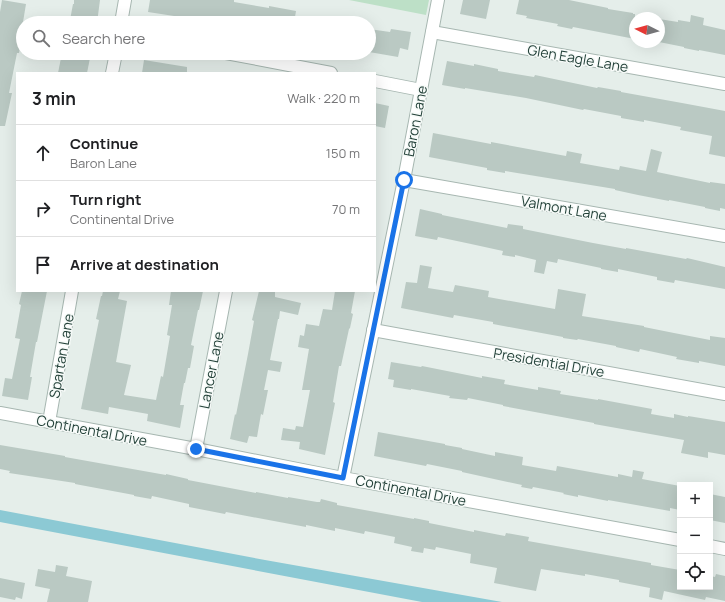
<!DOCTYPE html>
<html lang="en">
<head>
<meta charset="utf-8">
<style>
	body { margin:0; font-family:Manrope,sans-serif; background:#f2f2f2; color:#202124 }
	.controls { position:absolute; right:12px; bottom:12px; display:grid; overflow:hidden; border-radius:0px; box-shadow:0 4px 16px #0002 }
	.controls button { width:36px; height:36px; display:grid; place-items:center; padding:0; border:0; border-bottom:1px solid #e0e0e0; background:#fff; color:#202124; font:20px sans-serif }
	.compass { position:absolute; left:629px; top:12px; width:36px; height:36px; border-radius:50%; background:#fff; box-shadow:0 4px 16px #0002; rotate:276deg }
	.stop { position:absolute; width:12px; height:12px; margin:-9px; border:3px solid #1a73e8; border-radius:50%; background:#fff }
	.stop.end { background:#1a73e8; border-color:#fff; box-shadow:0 1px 4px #0008 }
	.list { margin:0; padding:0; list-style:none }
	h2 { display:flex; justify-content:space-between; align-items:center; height:52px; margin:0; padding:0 16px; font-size:17px }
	h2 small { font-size:13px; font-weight:400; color:#757577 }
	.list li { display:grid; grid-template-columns:26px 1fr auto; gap:12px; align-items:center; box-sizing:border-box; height:56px; padding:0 16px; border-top:1px solid #e0e0e0 }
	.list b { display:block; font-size:15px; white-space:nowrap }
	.list p { margin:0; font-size:13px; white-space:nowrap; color:#757577 }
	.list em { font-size:13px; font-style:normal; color:#757577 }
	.icon { flex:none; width:22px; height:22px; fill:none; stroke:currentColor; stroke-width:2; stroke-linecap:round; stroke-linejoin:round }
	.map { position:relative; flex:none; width:725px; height:602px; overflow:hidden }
	.search { position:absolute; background:#fff; box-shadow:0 4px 16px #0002; left:16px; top:16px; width:360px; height:44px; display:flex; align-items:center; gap:10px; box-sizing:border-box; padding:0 14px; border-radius:22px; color:#757577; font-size:15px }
	.panel { position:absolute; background:#fff; box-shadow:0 4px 16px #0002; left:16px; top:72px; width:360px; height:220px; border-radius:0px }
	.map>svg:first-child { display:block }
</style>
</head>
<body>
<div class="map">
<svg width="725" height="602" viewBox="0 0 725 602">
	<rect width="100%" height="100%" fill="#e5eeea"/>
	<!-- green -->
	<polygon fill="#bde0c7" points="349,0 429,0 426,15"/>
	<!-- water -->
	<polygon fill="#8cc9d4" points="0,510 265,560 502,602 422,602 0,522"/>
	<!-- building -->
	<g fill="#bac9c3">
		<polygon points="2,0 26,4 23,22 23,32 19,53 17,53 9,93 12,93 5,126 0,126 0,12"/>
		<polygon points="74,0 100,0 97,23 72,23 73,21 70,20 73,4 74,4"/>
		<polygon points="150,0 234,0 234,2 269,8 269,6 296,11 294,23 214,23 186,19 187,18 148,12"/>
		<polygon points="463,0 490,0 486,19 460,14"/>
		<polygon points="519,0 569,0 608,8 608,9 633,13 633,14 635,14 635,39 573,27 572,29 557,26 558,24 526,18 527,16 516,14"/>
		<polygon points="691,15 704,18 703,25 725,30 725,55 699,50 699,51 684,48 684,47 659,42 659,19 678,22 678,20 690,22"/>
		<polygon points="369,29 390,32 391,29 411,32 408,50 400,48 398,57 369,52"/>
		<polygon points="62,53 91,53 87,73 58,73"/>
		<polygon points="144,60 187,67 187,73 142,73"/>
		<polygon points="447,61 474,66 474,64 498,69 498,71 534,77 535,75 597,88 598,87 621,91 621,92 682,103 725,111 725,157 709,154 712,136 680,130 681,127 644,120 644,122 621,118 621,116 584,109 583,110 526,98 465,88 465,89 442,85"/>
		<polygon points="375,103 389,106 385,128 375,126"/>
		<polygon points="433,133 491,144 491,142 566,156 567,151 582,154 580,163 619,170 620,166 646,171 651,149 662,152 657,172 710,183 710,182 725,184 725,209 720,208 720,211 705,208 705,207 669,200 669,201 638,195 615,190 615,189 505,171 505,173 487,170 487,168 429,157"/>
		<polygon points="420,209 442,214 442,215 507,228 508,224 523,226 523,229 593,243 626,249 626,248 686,259 687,258 725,267 725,289 675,280 674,283 657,280 657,277 618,269 618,272 601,269 601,268 558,259 557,263 547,261 544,274 534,272 536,260 515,255 515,257 502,255 503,251 471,244 438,237 437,240 415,236"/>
		<polygon points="420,265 432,267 428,288 453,292 455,285 489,291 488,297 555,309 558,289 586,294 582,316 644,326 644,327 674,333 710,340 710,336 725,338 725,366 699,361 699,363 676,359 677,357 640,349 639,352 616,347 616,346 578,339 577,340 563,338 563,337 493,324 493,322 454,315 453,318 401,308 406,282 417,283"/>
		<polygon points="22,291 47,291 37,342 36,342 30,377 32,377 28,400 2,396 5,378 12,379 20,339 15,338 21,305 19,304"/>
		<polygon points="103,291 120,291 118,299 127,301 116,362 131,365 124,395 156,400 161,376 163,377 170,336 167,335 172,305 169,305 171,291 203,291 199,310 198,310 191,345 194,346 190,368 188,368 185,383 184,383 180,405 184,405 180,428 147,421 148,414 109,407 108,414 81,409 99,320 96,319 101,296 102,296"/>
		<polygon points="259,291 275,291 275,297 301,303 298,315 280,311 279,319 278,319 270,360 282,362 280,372 268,370 264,390 268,390 263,415 261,414 257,437 249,436 247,443 230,439 235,414 236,415 248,354 254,321 252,320"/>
		<polygon points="335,291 355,291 351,313 353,314 350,328 349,329 341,366 339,366 333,402 335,403 325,455 299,449 300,442 281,440 283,428 295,430 296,426 303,427 310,390 302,390 309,349 298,347 300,335 304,336 306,324 319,326 323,309 332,310"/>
		<polygon points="391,362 421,367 422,366 482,378 482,376 505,380 504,384 538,390 538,387 561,391 560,394 598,400 598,399 652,409 651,414 674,418 674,414 688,417 688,416 725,422 725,455 708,452 708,458 681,453 684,440 594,424 594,423 503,406 503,405 468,398 467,400 449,398 450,396 411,389 411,390 393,387 394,380 388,379"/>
		<polygon points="378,432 445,444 445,445 462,448 462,449 495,456 495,452 523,457 522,465 556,471 557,466 618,477 618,474 632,477 633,470 644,472 642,479 680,486 680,510 670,508 670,511 608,500 608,501 578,495 578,497 563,494 564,493 533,487 532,489 521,487 522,485 462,472 462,471 427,464 426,466 374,456"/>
		<polygon points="0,445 65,456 65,457 166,475 166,474 188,479 188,480 256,493 256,492 288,498 288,497 317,502 320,502 321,499 337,503 337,505 414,519 414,518 429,521 429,523 474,532 474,530 505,536 506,533 529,537 528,541 651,563 651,565 680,570 677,587 710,587 710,576 715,577 716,574 725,576 725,601 706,597 705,600 664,591 662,600 649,597 650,588 619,582 619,580 585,574 585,576 541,569 536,591 494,583 497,568 470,563 471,554 436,547 435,550 424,548 423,553 411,551 412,547 394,543 395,537 365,531 364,534 335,528 335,531 306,525 306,527 226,512 225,514 189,507 189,504 152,496 151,499 134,496 134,495 75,484 75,483 9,473 10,471 0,469"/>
		<polygon points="710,494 725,497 725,523 710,520"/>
		<polygon points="56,565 68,567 66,576 92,581 88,602 47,602 50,589 35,586 38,569 55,572"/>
		<polygon points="0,578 25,583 22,599 16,597 15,600 0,597"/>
	</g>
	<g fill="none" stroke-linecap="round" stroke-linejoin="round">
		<defs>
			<g id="minor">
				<polyline points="121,23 125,0"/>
				<polyline points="432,32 725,84"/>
				<polyline points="226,53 331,73"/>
				<polyline points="112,73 116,53"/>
				<polyline points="375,81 421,90"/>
				<polyline points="404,180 725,236"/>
				<polyline points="373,330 725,394"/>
				<polyline points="0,413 196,449 343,478 680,540"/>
				<polyline points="49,422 72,291"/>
				<polyline points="196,449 226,291"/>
				<polyline points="343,478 404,180 438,0"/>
				<polyline points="710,546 725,549"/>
			</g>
		</defs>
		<!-- minor casing -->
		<use href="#minor" stroke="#a7b7b1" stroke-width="14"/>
		<!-- minor -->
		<use href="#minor" stroke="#fff" stroke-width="12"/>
	</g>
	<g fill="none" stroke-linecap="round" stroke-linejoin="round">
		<!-- route -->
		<polyline stroke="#1a73e8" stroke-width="5" points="196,449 343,478 404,180"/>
	</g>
	<g text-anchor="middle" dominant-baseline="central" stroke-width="3" stroke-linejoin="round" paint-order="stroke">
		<!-- street labels -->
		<g font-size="14" fill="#234139" stroke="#f6faf8">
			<text transform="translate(578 58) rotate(10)">Glen Eagle Lane</text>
			<text transform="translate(415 121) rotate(-79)">Baron Lane</text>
			<text transform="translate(564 208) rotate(10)">Valmont Lane</text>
			<text transform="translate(61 356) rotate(-80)">Spartan Lane</text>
			<text transform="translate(549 362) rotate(10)">Presidential Drive</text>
			<text transform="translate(211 370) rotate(-79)">Lancer Lane</text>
			<text transform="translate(92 430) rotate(11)">Continental Drive</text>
			<text transform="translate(411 490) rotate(11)">Continental Drive</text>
		</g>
	</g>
</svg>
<div class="controls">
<button>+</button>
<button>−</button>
<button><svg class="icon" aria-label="locate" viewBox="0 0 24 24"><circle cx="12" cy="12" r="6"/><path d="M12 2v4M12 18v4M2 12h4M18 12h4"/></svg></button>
</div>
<svg class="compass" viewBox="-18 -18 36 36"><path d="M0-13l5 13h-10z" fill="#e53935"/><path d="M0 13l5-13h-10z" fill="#757577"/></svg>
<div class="stop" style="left:404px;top:180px"></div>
<div class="stop end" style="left:196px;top:449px"></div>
<div class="search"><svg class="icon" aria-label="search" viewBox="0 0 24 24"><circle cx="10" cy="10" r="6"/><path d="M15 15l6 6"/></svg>Search here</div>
<section class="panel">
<h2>3 min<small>Walk · 220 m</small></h2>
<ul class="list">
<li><svg class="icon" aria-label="ahead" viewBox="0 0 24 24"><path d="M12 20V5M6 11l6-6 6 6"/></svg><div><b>Continue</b><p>Baron Lane</p></div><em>150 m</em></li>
<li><svg class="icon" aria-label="right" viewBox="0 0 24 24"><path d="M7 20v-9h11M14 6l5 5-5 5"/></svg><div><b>Turn right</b><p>Continental Drive</p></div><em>70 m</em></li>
<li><svg class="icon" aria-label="arrive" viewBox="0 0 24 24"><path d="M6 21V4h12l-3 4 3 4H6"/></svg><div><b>Arrive at destination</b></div></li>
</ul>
</section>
</div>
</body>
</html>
